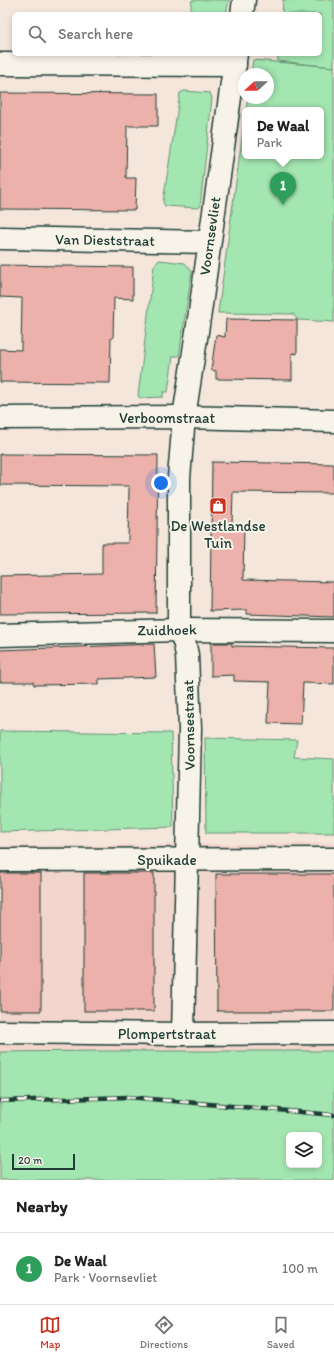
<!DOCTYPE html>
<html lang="en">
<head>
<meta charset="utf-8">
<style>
	body { margin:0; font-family:Itim,sans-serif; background:#f2f2f2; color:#222 }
	.controls { position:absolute; right:12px; bottom:12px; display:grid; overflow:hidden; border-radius:6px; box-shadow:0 2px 6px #0003 }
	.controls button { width:36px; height:36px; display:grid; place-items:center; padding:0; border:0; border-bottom:1px solid #e0e0e0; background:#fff; color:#222; font:20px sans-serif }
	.compass { position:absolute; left:238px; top:68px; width:36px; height:36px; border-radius:50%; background:#fff; box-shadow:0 2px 6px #0003; rotate:249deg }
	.scale { position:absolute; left:12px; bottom:10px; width:63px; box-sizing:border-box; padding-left:4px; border:2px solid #1f3d34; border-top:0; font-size:11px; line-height:14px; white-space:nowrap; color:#1f3d34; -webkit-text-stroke:3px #f7f3e8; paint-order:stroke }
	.you { position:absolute; left:161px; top:483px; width:14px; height:14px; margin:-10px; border:3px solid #fff; border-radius:50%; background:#1a73e8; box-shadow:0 0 0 6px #1a73e833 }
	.badge { display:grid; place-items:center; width:26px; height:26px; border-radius:50%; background:#c8321e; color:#fff; font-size:13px; font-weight:700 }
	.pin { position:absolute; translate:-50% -33px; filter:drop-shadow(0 1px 2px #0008) }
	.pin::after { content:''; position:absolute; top:21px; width:14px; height:12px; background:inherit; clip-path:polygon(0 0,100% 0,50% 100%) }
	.popup { position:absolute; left:242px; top:107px; width:82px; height:52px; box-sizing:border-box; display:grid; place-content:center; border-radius:6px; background:#fff; filter:drop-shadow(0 1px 3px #0005); font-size:13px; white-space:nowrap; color:#767676 }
	.popup b { font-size:15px; color:#222 }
	.popup::after { content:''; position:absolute; left:50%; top:100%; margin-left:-8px; border:8px solid transparent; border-top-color:#fff }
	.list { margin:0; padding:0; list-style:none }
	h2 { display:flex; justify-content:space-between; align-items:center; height:52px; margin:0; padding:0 16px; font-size:17px }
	h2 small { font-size:13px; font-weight:400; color:#767676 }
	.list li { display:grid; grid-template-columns:26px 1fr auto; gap:12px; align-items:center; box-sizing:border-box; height:72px; padding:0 16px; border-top:1px solid #e0e0e0 }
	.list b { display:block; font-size:15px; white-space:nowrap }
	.list p { margin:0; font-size:13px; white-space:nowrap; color:#767676 }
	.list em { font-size:13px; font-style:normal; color:#767676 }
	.icon { flex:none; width:22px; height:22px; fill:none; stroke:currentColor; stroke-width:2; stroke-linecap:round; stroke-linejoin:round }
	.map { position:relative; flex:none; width:334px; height:1180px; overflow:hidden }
	.search { position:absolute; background:#fff; box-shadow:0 2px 6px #0003; left:12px; right:12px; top:12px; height:44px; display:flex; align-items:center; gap:10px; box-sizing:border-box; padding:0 14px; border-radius:6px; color:#767676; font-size:15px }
	.sheet { height:124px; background:#fff }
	nav { display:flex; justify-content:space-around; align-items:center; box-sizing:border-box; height:56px; border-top:1px solid #e0e0e0; background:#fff; font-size:11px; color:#767676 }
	nav a { display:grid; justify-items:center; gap:2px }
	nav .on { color:#c8321e }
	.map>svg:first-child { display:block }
</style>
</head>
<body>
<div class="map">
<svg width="334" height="1180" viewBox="0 0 334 1180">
	<rect width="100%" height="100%" fill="#f5e6dc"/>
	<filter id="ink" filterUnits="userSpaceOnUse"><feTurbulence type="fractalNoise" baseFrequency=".025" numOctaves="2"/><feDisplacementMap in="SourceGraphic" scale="8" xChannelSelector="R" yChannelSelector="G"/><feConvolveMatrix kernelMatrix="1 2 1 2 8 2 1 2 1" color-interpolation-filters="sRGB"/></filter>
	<g filter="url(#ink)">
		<!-- built -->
		<polygon fill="#f2d6cd" points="334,843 334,1067 0,1055 0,846"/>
		<!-- green -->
		<g fill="#a4e6b1" stroke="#629272" fill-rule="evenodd">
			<polygon points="192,0 229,0 226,14 190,14"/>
			<polygon points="283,0 334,0 334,67 278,61 278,54 320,54 320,14 282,14"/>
			<polygon points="253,60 334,67 334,322 298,320 293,314 218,313 245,116 245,156 321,156 321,110 246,110 248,98 268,98 268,74 251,74"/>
			<polygon points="184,91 210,93 212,98 200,207 198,208 165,206 163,202 180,93"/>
			<polygon points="159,260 185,263 192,271 179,356 173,356 168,392 163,392 163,397 140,398 138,396 154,266"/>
			<polygon points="0,731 171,733 173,827 0,832"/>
			<polygon points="205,738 297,740 294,757 334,759 334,833 206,833"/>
			<path d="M100 1051H334V1180H0V1052ZM289 1135H319V1165H289Z"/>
		</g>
		<!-- building -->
		<g fill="#ecb1aa" stroke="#1f3d34">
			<polygon points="0,93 158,94 158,126 127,126 126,178 136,178 135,210 0,209"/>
			<polygon points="0,265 133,267 133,299 114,298 113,338 111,338 110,383 0,382 0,349 21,350 22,298 0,297"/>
			<polygon points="226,319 297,320 297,354 292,353 292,380 216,379 216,371 211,370 216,335 225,337"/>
			<polygon points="0,454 158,455 156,613 0,614 0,576 102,574 102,543 128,543 129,486 0,485"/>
			<polygon points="212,462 334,464 334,493 233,492 232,525 244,526 243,580 334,582 334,617 247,614 247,610 210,611"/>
			<polygon points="211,643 232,643 232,646 334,648 334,684 303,683 301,724 268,723 270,682 234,681 234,675 211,676"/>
			<polygon points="154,644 156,677 99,679 99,684 34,685 33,682 0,682 0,650"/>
			<rect x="0" y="873" width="41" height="138"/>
			<rect x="84" y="873" width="70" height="138"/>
			<polygon points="216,874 334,874 334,1011 217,1011"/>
		</g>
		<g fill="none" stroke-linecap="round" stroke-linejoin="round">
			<defs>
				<g id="street">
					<polyline points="242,14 244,0"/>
					<polyline points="0,64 235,65"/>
					<polyline points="0,238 209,242"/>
					<polyline points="0,418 184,417 334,421"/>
					<polyline points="0,635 179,630 334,631"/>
					<polyline points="0,860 334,859"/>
					<polyline points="0,1032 183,1034 334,1033"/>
					<polyline points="183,1034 190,729 187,655 184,641 179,630 179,478 184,417 200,312 236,54"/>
				</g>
			</defs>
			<!-- street casing -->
			<use href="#street" stroke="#1f3d34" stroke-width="25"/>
			<!-- street -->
			<use href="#street" stroke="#f7f3e8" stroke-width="22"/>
			<defs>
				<polyline id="rail" points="0,1101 128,1097 334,1115"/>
			</defs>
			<!-- rail casing -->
			<use href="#rail" stroke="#1f3d34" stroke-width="4.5"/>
			<!-- rail -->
			<use href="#rail" stroke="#f7f3e8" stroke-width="3" stroke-dasharray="9" stroke-linecap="butt"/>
		</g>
	</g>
	<!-- icons -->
	<defs>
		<symbol id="shop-square" viewBox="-11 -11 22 22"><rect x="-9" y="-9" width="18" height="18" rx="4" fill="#c8321e" stroke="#f7f3e8"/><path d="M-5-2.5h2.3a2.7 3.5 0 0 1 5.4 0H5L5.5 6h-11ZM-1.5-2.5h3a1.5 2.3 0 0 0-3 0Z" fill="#fff"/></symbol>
	</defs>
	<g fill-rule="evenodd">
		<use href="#shop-square" x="208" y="496" width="20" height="20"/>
	</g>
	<g text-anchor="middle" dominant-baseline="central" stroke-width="4" stroke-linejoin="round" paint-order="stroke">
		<!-- street labels -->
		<g font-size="15" fill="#1f3d34" stroke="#f7f3e8">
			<text transform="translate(210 236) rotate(-82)">Voornsevliet</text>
			<text transform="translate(105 240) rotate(1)">Van Dieststraat</text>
			<text x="167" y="418">Verboomstraat</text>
			<text transform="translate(167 630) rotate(-1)">Zuidhoek</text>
			<text transform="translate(189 725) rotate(-91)">Voornsestraat</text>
			<text x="167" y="860">Spuikade</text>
			<text x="167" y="1034">Plompertstraat</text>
		</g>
		<!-- poi labels -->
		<g font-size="15" fill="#1f3d34" stroke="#f7f3e8">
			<text x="218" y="526">De Westlandse<tspan x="218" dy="17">Tuin</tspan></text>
		</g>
	</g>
</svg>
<div class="controls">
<button><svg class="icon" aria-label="layers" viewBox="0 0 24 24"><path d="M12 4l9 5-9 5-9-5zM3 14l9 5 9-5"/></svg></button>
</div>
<svg class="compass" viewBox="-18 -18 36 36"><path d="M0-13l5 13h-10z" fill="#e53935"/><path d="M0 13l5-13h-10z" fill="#767676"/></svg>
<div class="scale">20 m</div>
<div class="you"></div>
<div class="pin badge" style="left:283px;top:205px;background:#2e9e5b">1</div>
<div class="popup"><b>De Waal</b>Park</div>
<div class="search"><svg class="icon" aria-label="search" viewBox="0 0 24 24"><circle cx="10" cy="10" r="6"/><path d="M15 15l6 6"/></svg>Search here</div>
</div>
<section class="sheet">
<h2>Nearby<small></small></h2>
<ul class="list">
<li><span class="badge" style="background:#2e9e5b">1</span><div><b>De Waal</b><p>Park · Voornsevliet</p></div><em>100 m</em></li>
</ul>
</section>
<nav>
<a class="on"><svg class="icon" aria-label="map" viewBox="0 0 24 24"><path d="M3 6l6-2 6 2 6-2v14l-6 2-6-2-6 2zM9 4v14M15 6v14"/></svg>Map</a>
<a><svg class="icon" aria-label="directions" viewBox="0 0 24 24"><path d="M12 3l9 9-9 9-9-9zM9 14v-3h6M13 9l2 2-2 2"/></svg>Directions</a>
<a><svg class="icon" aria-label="saved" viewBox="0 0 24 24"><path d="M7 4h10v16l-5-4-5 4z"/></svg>Saved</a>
</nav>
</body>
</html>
